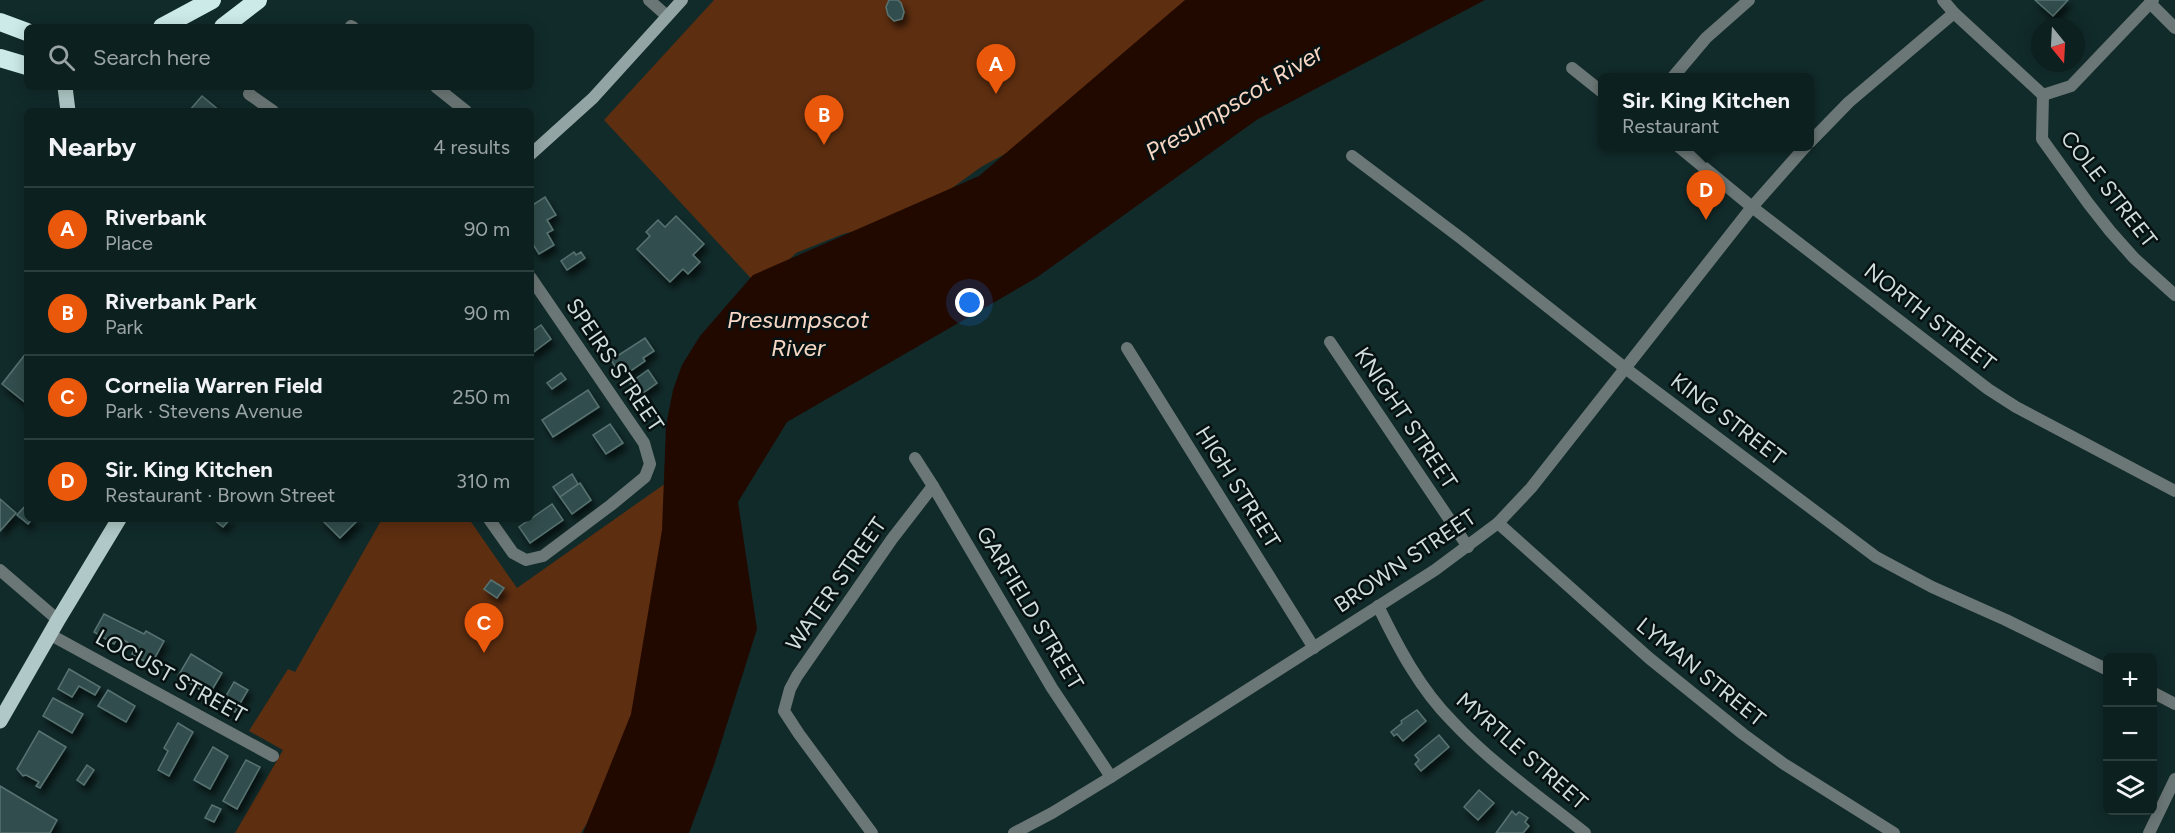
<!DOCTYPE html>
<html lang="en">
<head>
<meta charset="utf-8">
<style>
	body { margin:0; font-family:Figtree,sans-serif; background:#162829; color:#f1f3f6 }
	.controls { position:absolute; right:18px; bottom:18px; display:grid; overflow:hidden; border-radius:9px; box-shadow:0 3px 15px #0003 }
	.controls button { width:54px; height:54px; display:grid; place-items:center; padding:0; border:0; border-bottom:2px solid #2d3e3e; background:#0d2020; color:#f1f3f6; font:30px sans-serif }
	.compass { position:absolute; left:2031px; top:18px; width:54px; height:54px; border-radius:50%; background:#0d2020; box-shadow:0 3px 15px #0003; rotate:162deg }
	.you { position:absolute; left:970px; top:303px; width:21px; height:21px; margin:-15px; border:4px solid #fff; border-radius:50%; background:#1a73e8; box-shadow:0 0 0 9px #1a73e833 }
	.badge { display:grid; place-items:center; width:39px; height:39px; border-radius:50%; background:#ea580c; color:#fff; font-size:20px; font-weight:700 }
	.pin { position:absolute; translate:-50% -50px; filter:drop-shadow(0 2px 3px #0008) }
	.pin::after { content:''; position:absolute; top:32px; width:21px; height:18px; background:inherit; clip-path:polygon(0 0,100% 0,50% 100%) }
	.popup { position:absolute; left:1598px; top:73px; width:216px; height:78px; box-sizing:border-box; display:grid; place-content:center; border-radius:9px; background:#0d2020; filter:drop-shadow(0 2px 4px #0005); font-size:20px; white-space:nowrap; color:#9aa3a5 }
	.popup b { font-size:22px; color:#f1f3f6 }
	.popup::after { content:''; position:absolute; left:50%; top:100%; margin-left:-12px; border:12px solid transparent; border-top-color:#0d2020 }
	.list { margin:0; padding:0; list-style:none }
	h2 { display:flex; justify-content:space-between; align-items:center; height:78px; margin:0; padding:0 24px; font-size:26px }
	h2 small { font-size:20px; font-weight:400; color:#9aa3a5 }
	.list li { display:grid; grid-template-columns:39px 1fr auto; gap:18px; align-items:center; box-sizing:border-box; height:84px; padding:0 24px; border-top:2px solid #2d3e3e }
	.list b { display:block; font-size:22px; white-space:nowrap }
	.list p { margin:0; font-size:20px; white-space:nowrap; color:#9aa3a5 }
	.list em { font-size:20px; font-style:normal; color:#9aa3a5 }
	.icon { flex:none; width:33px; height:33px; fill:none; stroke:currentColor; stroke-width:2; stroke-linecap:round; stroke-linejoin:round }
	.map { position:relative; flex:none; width:2175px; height:833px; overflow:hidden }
	.search { position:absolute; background:#0d2020; box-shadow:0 3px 15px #0003; left:24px; top:24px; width:510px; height:66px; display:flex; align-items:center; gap:15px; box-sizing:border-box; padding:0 21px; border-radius:9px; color:#9aa3a5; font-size:22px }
	.panel { position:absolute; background:#0d2020; box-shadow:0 3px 15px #0003; left:24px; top:108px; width:510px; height:414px; border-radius:9px }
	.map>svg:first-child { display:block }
</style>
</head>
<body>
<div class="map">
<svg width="2175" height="833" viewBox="0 0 2175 833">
	<defs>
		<filter id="shadow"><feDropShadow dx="3.5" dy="6" stdDeviation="3" flood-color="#0009"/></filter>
	</defs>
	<rect width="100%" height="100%" fill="#112b2a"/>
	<!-- green -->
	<g fill="#5d2e10">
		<polygon points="714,0 1196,0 1016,148 981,167 948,191 897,220 843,234 796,253 760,288 604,120"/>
		<polygon points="666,483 664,645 587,823 581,833 235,833 283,750 249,731 288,669 295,672 382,519 469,519 517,588"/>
	</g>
	<!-- water -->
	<polygon fill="#220900" points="1185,0 1485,0 1258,119 1036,278 787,422 738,502 757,629 714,765 689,833 583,833 631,714 662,530 666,426 673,390 682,365 700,336 753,275 979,176"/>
	<!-- building -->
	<g fill="#334e4d" stroke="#577271" stroke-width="1.5" filter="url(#shadow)">
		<polygon points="889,0 898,0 901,3 904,12 902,19 894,21 888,15 886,7"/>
		<polygon points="2035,0 2068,0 2053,16"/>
		<polygon points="202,96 220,111 189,111"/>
		<polygon points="545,197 556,215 547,220 553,230 547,233 554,245 539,254 531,241 531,206"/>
		<polygon points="676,216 704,244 693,255 700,262 688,274 683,269 670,282 637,249 650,236 646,232 658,220 665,227"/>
		<polygon points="574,252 576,255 581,252 585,258 567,270 561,261"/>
		<polygon points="541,325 551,339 531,354 531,332"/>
		<polygon points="645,338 654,351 643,358 645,361 629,372 628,369 620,374 611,360"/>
		<polygon points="27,352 27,404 2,384"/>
		<polygon points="648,370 657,383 639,396 630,383"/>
		<polygon points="561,373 566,379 552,389 547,383"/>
		<polygon points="588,390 599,407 553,437 542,420"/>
		<polygon points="610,424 623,443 606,454 593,435"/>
		<polygon points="572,474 578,484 560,497 553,487"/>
		<polygon points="580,483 591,500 572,514 560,497"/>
		<polygon points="0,499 16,513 0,531"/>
		<polygon points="27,504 27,519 32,519 28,524 17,515"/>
		<polygon points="552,504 563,520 530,543 519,527"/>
		<polygon points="213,519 230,519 223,527"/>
		<polygon points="321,519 359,519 340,538"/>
		<polygon points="491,580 504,588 497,598 484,589"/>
		<polygon points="104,614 144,634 146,631 164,641 151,665 132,654 136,647 118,637 114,644 94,632"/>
		<polygon points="191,654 222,673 209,695 178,676"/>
		<polygon points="69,669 100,687 95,695 79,686 72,697 58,689"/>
		<polygon points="234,682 248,690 235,712 221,705"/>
		<polygon points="108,690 135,706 126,722 98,706"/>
		<polygon points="53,698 83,714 72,733 43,716"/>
		<polygon points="1417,710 1426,721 1403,741 1397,734 1394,736 1391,732 1402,723 1401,721"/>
		<polygon points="178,723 193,732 169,776 158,770 168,751 164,748"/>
		<polygon points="39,731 66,747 40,788 36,786 39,782 26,775 23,776 17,769"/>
		<polygon points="1439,735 1449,747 1421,771 1415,764 1419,760 1415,755"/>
		<polygon points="213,747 228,756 210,789 194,780"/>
		<polygon points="246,760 260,767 237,809 223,801"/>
		<polygon points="87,765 94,770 84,785 77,780"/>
		<polygon points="0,786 57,820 50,833 0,833"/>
		<polygon points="1479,790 1494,803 1478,820 1464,807"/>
		<polygon points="212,805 221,809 214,822 205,818"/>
		<polygon points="1512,811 1516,815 1519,812 1528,818 1525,822 1529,826 1523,833 1496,833"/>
	</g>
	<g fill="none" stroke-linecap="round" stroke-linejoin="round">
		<!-- street -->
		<g stroke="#6b7776" stroke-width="12">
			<polyline points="649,0 667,16"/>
			<polyline points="1943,0 1954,13 2043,95"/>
			<polyline points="2150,3 2175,28"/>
			<polyline points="351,26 353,27"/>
			<polyline points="1572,68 1602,92"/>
			<polyline points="1673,77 1706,38 1749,0"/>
			<polyline points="436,87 466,111"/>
			<polyline points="249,94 273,111"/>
			<polyline points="2043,95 2042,139 2088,203 2110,231 2134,258 2175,295"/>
			<polyline points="2043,95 2071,86 2153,0"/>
			<polyline points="1810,142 1849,102 1954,13"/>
			<polyline points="1678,146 1752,207 1988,389 2016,407 2175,491"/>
			<polyline points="1352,156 1462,239 1625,368 1876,557 1932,587 2006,620 2108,670"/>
			<polyline points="1330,342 1468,547"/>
			<polyline points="1127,348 1314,648"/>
			<polyline points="915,458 933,486 1052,688 1111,777"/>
			<polyline points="489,519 513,553 526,560 543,556 611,505 645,477 650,464 644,443 531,278"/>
			<polyline points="1498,523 1649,658 1743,734 1784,764 1894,833"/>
			<polyline points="0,570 58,620"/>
			<path d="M1378 606C1398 647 1420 689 1452 721 1491 763 1540 797 1585 833"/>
			<polyline points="49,634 273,756"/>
			<polyline points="2152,692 2175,704"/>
			<polyline points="872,833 799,734 784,711 790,689 797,676 892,539 933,486"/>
			<polyline points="1014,833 1052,813 1111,777 1435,570 1498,523 1531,488 1752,207 1806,146"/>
			<polyline points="2149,833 2175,779"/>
		</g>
		<!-- secondary -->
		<polyline stroke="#92a5a4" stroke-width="12" points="531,154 593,98 682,0"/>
		<!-- primary -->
		<g stroke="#b0c9c8" stroke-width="15">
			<polyline points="65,87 68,111"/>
			<polyline points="0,721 58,620 119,519"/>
		</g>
		<!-- highway -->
		<g stroke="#cbeae8" stroke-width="18">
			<polyline points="0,22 27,32"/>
			<polyline points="162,27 212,0"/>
			<polyline points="223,27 258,0"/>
			<polyline points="0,58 27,66"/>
		</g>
	</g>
	<g text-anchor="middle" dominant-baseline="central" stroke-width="5" stroke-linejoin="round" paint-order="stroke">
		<!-- street labels -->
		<g font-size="22" fill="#cfdedd" stroke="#071111">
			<text transform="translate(2109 189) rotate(52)">COLE STREET</text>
			<text transform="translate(1930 317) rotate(38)">NORTH STREET</text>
			<text transform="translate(615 365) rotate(56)">SPEIRS STREET</text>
			<text transform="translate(1406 418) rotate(56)">KNIGHT STREET</text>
			<text transform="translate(1728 419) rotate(37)">KING STREET</text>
			<text transform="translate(1238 487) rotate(58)">HIGH STREET</text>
			<text transform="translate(1405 561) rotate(-34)">BROWN STREET</text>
			<text transform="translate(836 584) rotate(-55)">WATER STREET</text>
			<text transform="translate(1030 608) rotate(59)">GARFIELD STREET</text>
			<text transform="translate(1701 672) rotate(39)">LYMAN STREET</text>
			<text transform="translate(171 676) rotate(29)">LOCUST STREET</text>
			<text transform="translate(1522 751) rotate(41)">MYRTLE STREET</text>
		</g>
		<!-- water labels -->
		<g font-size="24" font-style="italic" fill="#f8d6c4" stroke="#071111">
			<text transform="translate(1234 102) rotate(-31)">Presumpscot River</text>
			<text x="798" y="319">Presumpscot<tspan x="798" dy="28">River</tspan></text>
		</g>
	</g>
</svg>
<div class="controls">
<button>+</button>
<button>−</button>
<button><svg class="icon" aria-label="layers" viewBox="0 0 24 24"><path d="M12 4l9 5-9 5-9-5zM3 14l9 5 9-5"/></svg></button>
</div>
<svg class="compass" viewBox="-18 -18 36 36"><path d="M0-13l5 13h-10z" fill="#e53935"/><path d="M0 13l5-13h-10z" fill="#9aa3a5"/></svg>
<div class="you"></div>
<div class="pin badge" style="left:996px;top:94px">A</div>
<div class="pin badge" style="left:824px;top:145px">B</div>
<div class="pin badge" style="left:484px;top:653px">C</div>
<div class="pin badge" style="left:1706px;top:220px">D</div>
<div class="popup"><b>Sir. King Kitchen</b>Restaurant</div>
<div class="search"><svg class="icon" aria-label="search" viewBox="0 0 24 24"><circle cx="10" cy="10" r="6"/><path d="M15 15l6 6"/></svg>Search here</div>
<section class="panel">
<h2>Nearby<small>4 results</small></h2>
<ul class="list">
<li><span class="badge">A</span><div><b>Riverbank</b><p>Place</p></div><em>90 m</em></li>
<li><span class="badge">B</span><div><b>Riverbank Park</b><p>Park</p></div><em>90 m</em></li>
<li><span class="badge">C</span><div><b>Cornelia Warren Field</b><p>Park · Stevens Avenue</p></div><em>250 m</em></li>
<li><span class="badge">D</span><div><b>Sir. King Kitchen</b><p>Restaurant · Brown Street</p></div><em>310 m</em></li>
</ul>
</section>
</div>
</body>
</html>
